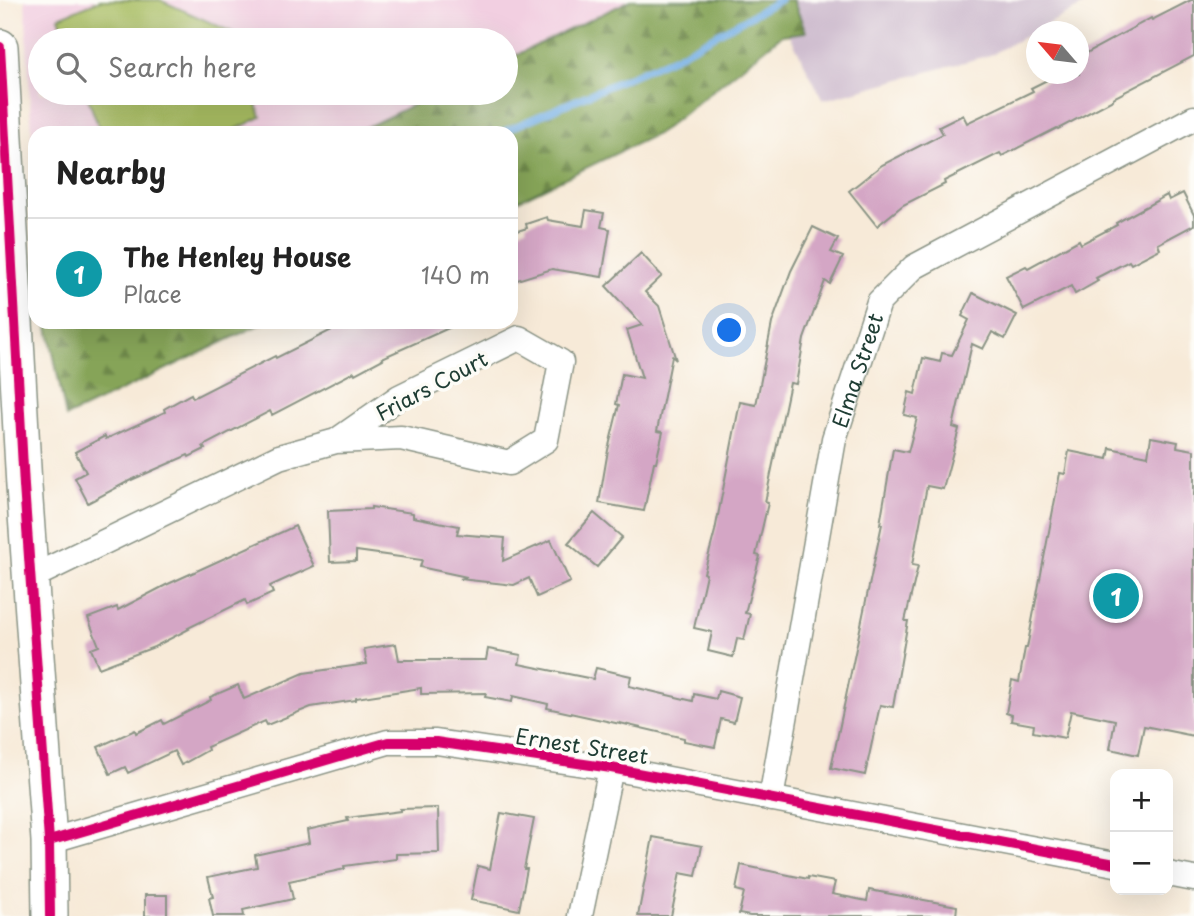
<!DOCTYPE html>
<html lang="en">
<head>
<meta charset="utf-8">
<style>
	body { margin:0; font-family:"Playpen Sans",sans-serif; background:#f2f2f2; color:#222 }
	.controls { position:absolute; right:21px; bottom:21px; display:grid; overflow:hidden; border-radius:14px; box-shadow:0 7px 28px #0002 }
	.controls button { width:63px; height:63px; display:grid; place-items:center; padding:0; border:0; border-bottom:2px solid #e0e0e0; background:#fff; color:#222; font:35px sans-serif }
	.compass { position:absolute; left:1026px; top:21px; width:63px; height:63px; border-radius:50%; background:#fff; box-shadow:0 7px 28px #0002; rotate:298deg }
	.you { position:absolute; left:730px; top:331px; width:24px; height:24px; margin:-18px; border:5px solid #fff; border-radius:50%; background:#1a73e8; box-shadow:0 0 0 10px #1a73e833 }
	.badge { display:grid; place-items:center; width:46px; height:46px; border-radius:50%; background:#b5179e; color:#fff; font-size:23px; font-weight:700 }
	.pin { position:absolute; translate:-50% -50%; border:4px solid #fff; box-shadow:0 2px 7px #0006 }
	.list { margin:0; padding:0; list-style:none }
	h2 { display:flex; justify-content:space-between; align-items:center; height:91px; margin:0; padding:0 28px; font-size:30px }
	h2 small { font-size:23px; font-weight:400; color:#767676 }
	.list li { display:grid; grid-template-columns:46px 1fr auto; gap:21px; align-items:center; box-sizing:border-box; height:112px; padding:0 28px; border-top:2px solid #e0e0e0 }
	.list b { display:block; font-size:26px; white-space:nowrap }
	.list p { margin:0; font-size:23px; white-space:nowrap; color:#767676 }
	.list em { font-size:23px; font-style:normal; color:#767676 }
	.icon { flex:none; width:38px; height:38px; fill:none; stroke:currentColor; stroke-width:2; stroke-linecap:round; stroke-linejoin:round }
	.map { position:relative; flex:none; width:1194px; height:916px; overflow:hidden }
	.search { position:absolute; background:#fff; box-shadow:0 7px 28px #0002; left:28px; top:28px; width:490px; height:77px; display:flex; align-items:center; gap:18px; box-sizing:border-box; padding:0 24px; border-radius:38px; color:#767676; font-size:26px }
	.panel { position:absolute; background:#fff; box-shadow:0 7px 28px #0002; left:28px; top:126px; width:490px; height:203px; border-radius:21px }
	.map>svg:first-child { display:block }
</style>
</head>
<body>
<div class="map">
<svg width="1194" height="916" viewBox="0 0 1194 916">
	<defs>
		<pattern id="forest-firs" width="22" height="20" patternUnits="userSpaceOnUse" patternTransform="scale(1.75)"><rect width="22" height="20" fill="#86a458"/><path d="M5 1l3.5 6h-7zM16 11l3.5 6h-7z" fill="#6d874a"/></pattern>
	</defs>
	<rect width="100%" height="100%" fill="#fdfcf7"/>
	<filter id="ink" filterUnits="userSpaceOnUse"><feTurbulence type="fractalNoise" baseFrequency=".0143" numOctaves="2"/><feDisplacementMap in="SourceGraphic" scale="14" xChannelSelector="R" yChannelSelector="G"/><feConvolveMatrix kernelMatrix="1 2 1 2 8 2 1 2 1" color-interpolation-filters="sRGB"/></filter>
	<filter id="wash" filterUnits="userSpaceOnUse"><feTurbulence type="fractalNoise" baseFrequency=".00686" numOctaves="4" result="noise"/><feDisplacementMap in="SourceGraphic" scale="28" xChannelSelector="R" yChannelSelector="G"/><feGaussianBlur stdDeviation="1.57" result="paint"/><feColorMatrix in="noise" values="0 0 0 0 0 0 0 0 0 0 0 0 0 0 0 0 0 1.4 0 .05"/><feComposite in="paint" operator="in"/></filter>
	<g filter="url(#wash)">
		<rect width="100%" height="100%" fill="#f7ead8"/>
		<!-- built -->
		<polygon fill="#f2cfe1" points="25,0 631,0 506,60 506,40 40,40 40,93 438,93 354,133 35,133 35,203"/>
		<!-- industrial -->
		<polygon fill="#cfbdcf" points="772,0 1093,0 990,55 823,100"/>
		<!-- grass -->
		<g fill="#a8bd62" stroke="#647d4b" stroke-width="2">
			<polygon points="100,0 160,0 234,33 237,40 67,40 59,17"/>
			<polygon points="86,93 253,93 261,117 228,133 101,133"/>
		</g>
		<!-- forest -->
		<g fill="url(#forest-firs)" stroke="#527046" stroke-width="2">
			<polygon points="631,0 793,0 806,32 782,35 661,132 511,204 511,133 354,133 438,93 506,93 506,60"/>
			<polygon points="47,322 265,322 66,417"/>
		</g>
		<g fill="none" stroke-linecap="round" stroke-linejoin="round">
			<!-- stream -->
			<polyline stroke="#73aee4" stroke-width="7" points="500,133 675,57 780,0"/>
		</g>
		<g id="blocks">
			<!-- building -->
			<g fill="#d4a6c5">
				<polygon points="1191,0 1194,0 1194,56 1113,98 1113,100 1058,129 1057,128 1002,156 1000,153 944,181 945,184 903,205 877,226 849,191 882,165 943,134 939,127 963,115 967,123 1033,91 1031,88 1059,74 1079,74 1079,57 1151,18 1152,20"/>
				<polygon points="1183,193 1194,215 1194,225 1158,244 1160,249 1131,264 1129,261 1096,278 1098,281 1075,294 1071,286 1024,310 1006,276 1026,266 1028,268 1079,240 1081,244 1117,225 1116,223 1167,195 1169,200"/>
				<polygon points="586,210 604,213 601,227 610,229 602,277 552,269 511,282 511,233 527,228 526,224 547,217 548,220 583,226"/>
				<polygon points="813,227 838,239 831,252 843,257 830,284 825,281 804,339 796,384 790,383 765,502 768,503 756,555 760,556 745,613 750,614 744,640 737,639 733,657 708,651 712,632 694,628 706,574 704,573 715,531 740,402 756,405 772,323 791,271"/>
				<polygon points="641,253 662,276 645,292 659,306 676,360 672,356 657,431 663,432 656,462 654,462 644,511 599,503 608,450 619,405 616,404 622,374 642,378 627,330 642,325 606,286"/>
				<polygon points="973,293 1017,315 1005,339 992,332 983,349 972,344 953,427 959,429 943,489 927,486 912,565 918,566 905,621 908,621 893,707 880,705 865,775 831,768 882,524 880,524 893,449 908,452 917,418 904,415 909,392 915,394 923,358 940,362 942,353 952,355 969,320 962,316"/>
				<polygon points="344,322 462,322 382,358 383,359 355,374 354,372 272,415 270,411 203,446 205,449 189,457 188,455 129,481 88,503 75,478 86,472 75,452 105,436 106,439 165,412 164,409 191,394 193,398 275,356 276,358 332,330 332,329"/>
				<polygon points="1151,437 1178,442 1177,447 1194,450 1194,736 1144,726 1138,755 1110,749 1115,720 1071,711 1065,738 1033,732 1034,725 1011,721 1012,715 1006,713 1012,680 1019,682 1025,648 1027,648 1060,473 1065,474 1069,451 1108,459 1110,448 1148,456"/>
				<polygon points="371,507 413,513 413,517 459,526 457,534 505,538 503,561 551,540 570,582 537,597 529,578 514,585 460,579 467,577 420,567 422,560 356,551 356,561 330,562 328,511 371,509"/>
				<polygon points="594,513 622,537 597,567 568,543"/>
				<polygon points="295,526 314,566 270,586 273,593 247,605 245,600 188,628 189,629 154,647 99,668 91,649 99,646 88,618 117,607 118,610 166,585"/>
				<polygon points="396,644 399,660 486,660 488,649 521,655 519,664 593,679 596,668 631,676 629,686 693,701 694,694 716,699 718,691 740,697 734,722 721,719 715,747 684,741 684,738 620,723 620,724 547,708 548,704 513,696 512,702 485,697 486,693 421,694 421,688 356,698 356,700 311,707 267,725 265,721 207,747 208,750 181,765 174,751 128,773 125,767 110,774 98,747 135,730 136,733 162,720 164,724 211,700 210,697 238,685 244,699 304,673 367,664 364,649"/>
				<polygon points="438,808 439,853 396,854 396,859 344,866 345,869 289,881 293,899 243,910 244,916 213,916 209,898 213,897 208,877 257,867 255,855 309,843 307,830 348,821 347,818 400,811 400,809"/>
				<polygon points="501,813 534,819 524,869 527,869 519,910 471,900 478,866 490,869"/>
				<polygon points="653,837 702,846 696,876 680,873 671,916 638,916"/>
				<polygon points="741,865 808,879 808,877 835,882 832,894 867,901 869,890 957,906 956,916 750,916 739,914 744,892 736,890"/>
				<rect x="145" y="895" width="22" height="21"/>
			</g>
		</g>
	</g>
	<g filter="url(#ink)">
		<use href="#blocks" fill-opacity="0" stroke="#8b9486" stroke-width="2"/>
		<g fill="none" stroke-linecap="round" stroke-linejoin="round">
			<defs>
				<g id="street">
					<polyline points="30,578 279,457 336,441 401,438 509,463 546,440 561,362 519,338 399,397 336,441"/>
					<path id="s1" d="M771 799 834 439 879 302 914 267 1194 118"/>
					<polyline points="49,841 388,742 436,742 611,768 1115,864"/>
					<polyline points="1168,874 1194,879"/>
					<polyline points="580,916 611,768"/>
				</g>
				<polyline id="secondary" points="0,47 24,486 49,841 50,916"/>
			</defs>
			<!-- street casing -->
			<use href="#street" stroke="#8b9486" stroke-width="27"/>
			<!-- secondary casing -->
			<use href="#secondary" stroke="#8b9486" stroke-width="38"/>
			<!-- street -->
			<use href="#street" stroke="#fff" stroke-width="24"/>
			<!-- secondary -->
			<use href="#secondary" stroke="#fff" stroke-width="35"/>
			<defs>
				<g id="cycleway">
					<polyline points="0,47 24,486 49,841 50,916"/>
					<polyline points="49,841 388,742 436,742 611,768 1115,864"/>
				</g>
			</defs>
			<!-- cycleway casing -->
			<use href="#cycleway" stroke="#fdfcf7" stroke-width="15"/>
			<!-- cycleway -->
			<use href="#cycleway" stroke="#d6006c" stroke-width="10"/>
		</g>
	</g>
	<g text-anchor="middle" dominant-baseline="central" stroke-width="7" stroke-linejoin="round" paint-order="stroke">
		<!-- street labels -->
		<g font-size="21" fill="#1f3d34" stroke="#fdfcf7">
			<text stroke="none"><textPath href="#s1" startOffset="438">Elma Street</textPath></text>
			<text transform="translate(431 385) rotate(-28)">Friars Court</text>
			<text transform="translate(582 745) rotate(9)">Ernest Street</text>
		</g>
	</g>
</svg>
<div class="controls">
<button>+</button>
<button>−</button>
</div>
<svg class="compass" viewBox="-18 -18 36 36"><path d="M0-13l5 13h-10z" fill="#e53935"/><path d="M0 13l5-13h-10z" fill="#767676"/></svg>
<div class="you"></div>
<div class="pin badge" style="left:1116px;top:596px;background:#0f9aa8">1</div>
<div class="search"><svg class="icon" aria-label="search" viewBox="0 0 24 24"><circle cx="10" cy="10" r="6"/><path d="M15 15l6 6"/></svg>Search here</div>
<section class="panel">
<h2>Nearby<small></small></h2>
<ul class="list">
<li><span class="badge" style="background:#0f9aa8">1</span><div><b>The Henley House</b><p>Place</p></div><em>140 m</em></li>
</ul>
</section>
</div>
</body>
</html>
